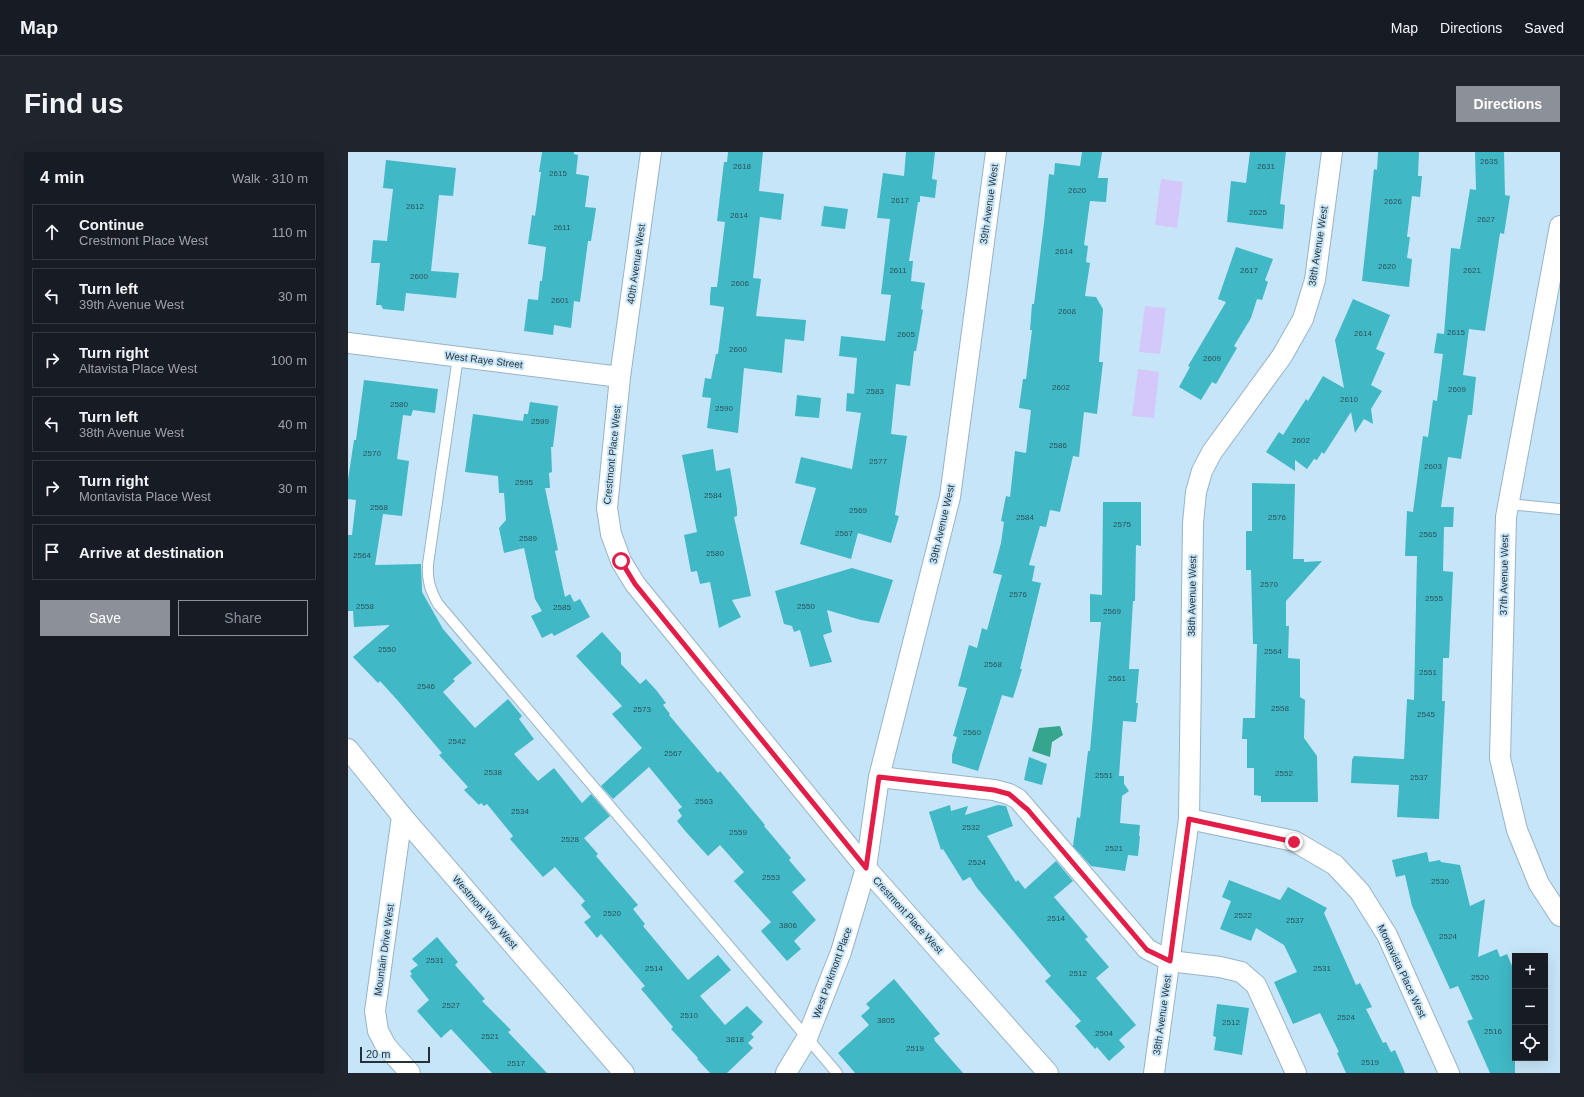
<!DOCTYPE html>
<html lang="en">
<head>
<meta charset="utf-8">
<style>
	body { margin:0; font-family:Helvetica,sans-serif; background:#20242c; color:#f1f3f6 }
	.controls { position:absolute; right:12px; bottom:12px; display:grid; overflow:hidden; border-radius:0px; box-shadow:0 4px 16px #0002 }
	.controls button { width:36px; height:36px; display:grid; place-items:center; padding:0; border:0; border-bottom:1px solid #363941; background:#171b24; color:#f1f3f6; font:20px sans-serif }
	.scale { position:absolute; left:12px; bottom:10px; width:70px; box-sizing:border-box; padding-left:4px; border:2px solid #253138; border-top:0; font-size:11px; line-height:14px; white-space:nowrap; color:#253138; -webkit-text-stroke:3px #c7e5f8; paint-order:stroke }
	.stop { position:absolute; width:12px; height:12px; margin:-9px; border:3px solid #e11d48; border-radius:50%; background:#fff }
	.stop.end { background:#e11d48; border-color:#fff; box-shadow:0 1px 4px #0008 }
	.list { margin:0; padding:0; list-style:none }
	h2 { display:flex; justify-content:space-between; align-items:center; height:52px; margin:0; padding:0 16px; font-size:17px }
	h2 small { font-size:13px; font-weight:400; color:#9ea1a6 }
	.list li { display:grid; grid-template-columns:26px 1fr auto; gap:12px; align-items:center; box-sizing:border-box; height:56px; margin:0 8px 8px; padding:0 8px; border:1px solid #363941; border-radius:0px }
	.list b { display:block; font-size:15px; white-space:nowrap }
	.list p { margin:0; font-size:13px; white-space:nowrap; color:#9ea1a6 }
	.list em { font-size:13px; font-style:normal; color:#9ea1a6 }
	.actions { display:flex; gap:8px; padding:12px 16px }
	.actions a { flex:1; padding:9px 0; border:1px solid #8c9099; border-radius:0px; text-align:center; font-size:14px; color:#8c9099 }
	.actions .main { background:#8c9099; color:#fff }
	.icon { flex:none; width:22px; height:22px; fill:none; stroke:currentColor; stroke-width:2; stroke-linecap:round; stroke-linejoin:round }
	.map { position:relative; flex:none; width:1212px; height:921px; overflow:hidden; border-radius:0px }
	header { display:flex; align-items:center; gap:24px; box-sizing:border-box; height:56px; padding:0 20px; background:#171b24; border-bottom:1px solid #363941 }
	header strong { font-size:19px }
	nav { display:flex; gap:22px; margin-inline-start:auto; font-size:14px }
	.intro { display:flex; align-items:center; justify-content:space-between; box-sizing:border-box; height:96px; padding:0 24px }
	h1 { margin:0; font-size:28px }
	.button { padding:10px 18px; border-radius:0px; background:#8c9099; color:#fff; font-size:14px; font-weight:700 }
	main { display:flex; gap:24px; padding:0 24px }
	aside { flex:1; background:#171b24; border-radius:0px; box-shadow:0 4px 16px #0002 }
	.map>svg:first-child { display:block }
</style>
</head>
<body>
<header>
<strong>Map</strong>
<nav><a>Map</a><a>Directions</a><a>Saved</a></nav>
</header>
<div class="intro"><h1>Find us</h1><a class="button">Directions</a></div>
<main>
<aside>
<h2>4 min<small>Walk · 310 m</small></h2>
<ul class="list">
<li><svg class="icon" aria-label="ahead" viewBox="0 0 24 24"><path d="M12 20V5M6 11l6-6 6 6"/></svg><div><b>Continue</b><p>Crestmont Place West</p></div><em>110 m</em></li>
<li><svg class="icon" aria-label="left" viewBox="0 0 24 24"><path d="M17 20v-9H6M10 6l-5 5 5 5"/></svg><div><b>Turn left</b><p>39th Avenue West</p></div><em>30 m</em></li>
<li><svg class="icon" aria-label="right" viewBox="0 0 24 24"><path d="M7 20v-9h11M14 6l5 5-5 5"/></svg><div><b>Turn right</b><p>Altavista Place West</p></div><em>100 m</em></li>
<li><svg class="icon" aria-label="left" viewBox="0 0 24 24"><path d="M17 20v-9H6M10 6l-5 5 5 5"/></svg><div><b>Turn left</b><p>38th Avenue West</p></div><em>40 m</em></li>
<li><svg class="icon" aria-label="right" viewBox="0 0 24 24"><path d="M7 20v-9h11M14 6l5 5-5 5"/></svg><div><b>Turn right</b><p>Montavista Place West</p></div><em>30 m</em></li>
<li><svg class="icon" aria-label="arrive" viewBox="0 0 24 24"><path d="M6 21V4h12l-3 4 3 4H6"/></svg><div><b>Arrive at destination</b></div></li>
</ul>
<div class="actions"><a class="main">Save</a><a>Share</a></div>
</aside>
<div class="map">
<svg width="1212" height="921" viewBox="0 0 1212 921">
	<rect width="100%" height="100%" fill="#c7e5f8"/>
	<!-- green -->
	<g fill="#d4c8fb">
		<polygon points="813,27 835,30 829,76 807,73"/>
		<polygon points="797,154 818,156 812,202 791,200"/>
		<polygon points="790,217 811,220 806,266 784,264"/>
	</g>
	<!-- water -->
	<polygon fill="#36a58e" points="712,574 715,583 704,590 702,605 684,599 691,576"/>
	<!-- building -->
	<g fill="#41b8c5">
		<polygon points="194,0 226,0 226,2 230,3 228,22 241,24 237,55 248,56 243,89 240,89 232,150 226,149 223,176 206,173 205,183 176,179 180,147 190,148 192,129 194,129 198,95 180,92 184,63 187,64 193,20 191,20"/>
		<polygon points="380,0 415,0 411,39 436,42 433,68 412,65 405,126 413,127 408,164 458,168 456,189 437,187 434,221 396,216 390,281 359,276 363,246 354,245 357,226 363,227 368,202 370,202 376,155 362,153 362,145 363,135 369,135 377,70 369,69 376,10 379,10"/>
		<polygon points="558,0 587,0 584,27 589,28 587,46 572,44 572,50 570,50 561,109 565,109 563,129 577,131 573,157 575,158 570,188 568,199 566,199 562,234 548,232 543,282 559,284 547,363 551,364 543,391 510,381 503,407 452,392 468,336 447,331 453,305 504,317 513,261 498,259 499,241 506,242 509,206 491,204 493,184 537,189 543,143 533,142 542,67 529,66 535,21 556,24"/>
		<polygon points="734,0 754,0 750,26 760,26 758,50 742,49 736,93 740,94 738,110 742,111 737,144 748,145 755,157 751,210 755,210 749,262 736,260 731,305 725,304 712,360 702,358 698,375 692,374 681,413 687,414 684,429 693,431 672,517 674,517 665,546 654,543 630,619 604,611 604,603 609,585 605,584 619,536 610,534 621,493 629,496 634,476 639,478 654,423 645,421 653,391 656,370 653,369 658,344 662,345 667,299 678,301 683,258 671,256 675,227 678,227 684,178 682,178 684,152 686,152 696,71 701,22 706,23 707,11 732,14"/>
		<polygon points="902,0 938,0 932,52 937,53 935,77 879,70 883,29 898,31"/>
		<polygon points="1030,0 1071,0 1070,24 1074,24 1072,45 1064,44 1059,85 1062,85 1059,106 1064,107 1061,135 1014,129 1026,17 1029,18"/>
		<polygon points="1127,0 1156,0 1157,43 1162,44 1156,82 1152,81 1137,179 1121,177 1115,223 1128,225 1124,263 1120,263 1113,307 1100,305 1093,355 1106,355 1105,375 1096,375 1095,419 1105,420 1101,506 1095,506 1094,549 1097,549 1091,667 1049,665 1051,633 1003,631 1004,608 1006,604 1056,607 1059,547 1066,548 1069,404 1057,404 1059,359 1065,360 1075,284 1080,285 1085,248 1089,249 1095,202 1086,201 1089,181 1096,182 1103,96 1112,97 1122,37 1128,38"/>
		<polygon points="38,8 108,16 105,44 91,43 83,119 111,121 108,146 58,141 56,159 35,157 33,153 28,153 32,111 23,111 25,88 39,89 45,37 35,36"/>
		<polygon points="476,54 500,57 497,77 473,74"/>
		<polygon points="888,95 925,107 917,128 920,130 914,148 909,147 903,166 886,194 889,196 868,232 864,230 853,248 831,235 842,215 840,214 878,150 870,147"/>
		<polygon points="1005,147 1042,163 1028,197 1037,201 1023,233 1034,239 1023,257 1025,272 1016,267 1007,281 1003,260 976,302 974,300 969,308 966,307 959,317 947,308 947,319 918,300 931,280 935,283 958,247 960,249 975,224 996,236 987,188"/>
		<polygon points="16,228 90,237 87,261 65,258 63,264 55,263 49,307 61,309 54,364 35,362 27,413 73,412 74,440 95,477 124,511 105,527 107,529 95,540 127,576 160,547 174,564 171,567 186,587 166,602 190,629 206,616 234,651 243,642 255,656 262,664 236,686 250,702 248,704 290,753 285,757 297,772 295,774 340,828 370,803 383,818 352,844 377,873 399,854 415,870 403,882 406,885 400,891 405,896 379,921 362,921 349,907 350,906 323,877 325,875 293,837 297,834 253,782 249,786 236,770 243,765 233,753 237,749 207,715 195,725 162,687 165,684 139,652 136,654 133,651 131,653 116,638 120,635 91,603 94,601 51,550 32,529 30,531 5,505 42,473 6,475 5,459 0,459 0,383 4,383 8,348 0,347 0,328 6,288 8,288"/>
		<polygon points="449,243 473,246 471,266 447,264"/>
		<polygon points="182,250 210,254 205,295 203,295 204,320 201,321 202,336 197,336 210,398 207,399 217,445 222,442 226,450 232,447 242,465 206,484 204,481 194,486 183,464 194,459 187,447 176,396 156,401 151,376 158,368 156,341 151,341 150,324 117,320 125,262 175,269 176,262 180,262"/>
		<polygon points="365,297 368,319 382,316 389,357 389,364 386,365 403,444 384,448 393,465 371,476 362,430 352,432 349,419 343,420 336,383 349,380 334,303"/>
		<polygon points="904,331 947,332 945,407 956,407 956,410 974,409 938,449 938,474 941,474 940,506 952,507 952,545 957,548 956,586 969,604 970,650 913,650 913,644 906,643 906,616 899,616 899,587 894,587 895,566 907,566 908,526 909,492 905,492 903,418 898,418 898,379 904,379"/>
		<polygon points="755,350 793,350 793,394 788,393 787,449 785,449 781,517 791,517 788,551 790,551 788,570 775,569 771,624 776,624 776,632 781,639 774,644 772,671 792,673 791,684 792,684 790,704 780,703 777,719 743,714 725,694 729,665 732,666 740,599 742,599 753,470 742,470 742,442 754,443"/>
		<polygon points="504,416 545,428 531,471 513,468 479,458 484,480 475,483 484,510 462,515 452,478 446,480 444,474 436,472 427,439"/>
		<polygon points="254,480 273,501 273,512 292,532 298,527 309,539 318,551 315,553 322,562 321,563 370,621 372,619 417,673 416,674 443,706 441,708 458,728 444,740 468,768 446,789 453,797 439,809 413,779 423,770 386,729 396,720 372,693 360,704 338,680 329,669 334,664 330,658 334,655 301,615 265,647 253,634 294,596 264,562 274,554 228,504"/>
		<polygon points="681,605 699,612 694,633 676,628"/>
		<polygon points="602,653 603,659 620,654 617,663 650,653 658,654 665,674 639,684 668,730 670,728 677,737 708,709 725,729 706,745 740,785 737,787 761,815 748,826 788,873 771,888 777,895 761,909 749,895 747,897 727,874 733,869 697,829 703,824 629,736 622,725 615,729 595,697 593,698 581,660"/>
		<polygon points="1079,700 1081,710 1092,708 1093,710 1112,713 1122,754 1137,747 1130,805 1149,797 1152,805 1159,802 1167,821 1167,921 1142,921 1119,869 1125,867 1110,834 1102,837 1064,754 1057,723 1048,725 1044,708"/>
		<polygon points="881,728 932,748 940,735 979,756 976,761 1008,833 1012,831 1024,855 1018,857 1035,891 1038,890 1043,900 1047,898 1057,921 998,921 989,901 991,900 972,861 945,872 926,830 949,820 936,793 908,776 903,789 872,777 883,749 874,745"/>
		<polygon points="89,785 110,810 107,813 137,847 134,849 163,878 160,880 199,921 144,921 103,877 93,886 69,859 81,848 62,824 64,822 62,819 70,813 64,807"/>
		<polygon points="546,827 592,882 586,886 587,889 615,921 507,921 490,901 521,873 513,864 522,856 518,852"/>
		<polygon points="869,852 901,856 894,903 866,898 868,885 865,884"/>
	</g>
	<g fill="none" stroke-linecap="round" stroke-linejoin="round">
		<defs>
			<g id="lane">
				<path d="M110 205 80 412C79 428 82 438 90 452L489 921"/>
				<polyline points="1161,352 1212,357"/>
			</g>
			<g id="street">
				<polyline points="303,0 272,225 259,356 263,382 273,409 287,432 518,716 700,921"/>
				<polyline points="1212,74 1158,365 1152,606 1169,678 1191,732 1212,764"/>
				<polyline points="0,191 272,225"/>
				<polyline points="0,597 54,664 276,921"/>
				<polyline points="531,625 646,638 661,642 670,647 799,797 822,809 872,815 893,820 908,833 948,921"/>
				<polyline points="54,664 27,859 30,879 38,894 62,921"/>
				<polyline points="841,667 946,689 987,713 1012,740 1039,783 1101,921"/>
				<polyline points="438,921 459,886 493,800 518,716 531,625 602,345 648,0"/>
				<polyline points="806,921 841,667 845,371 848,340 854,319 864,300 934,204 955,167 967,128 984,0"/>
			</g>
		</defs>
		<!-- lane casing -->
		<use href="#lane" stroke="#98b4c6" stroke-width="12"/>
		<!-- street casing -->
		<use href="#street" stroke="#98b4c6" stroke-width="22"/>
		<!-- lane -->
		<use href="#lane" stroke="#fff" stroke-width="10"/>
		<!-- street -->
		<use href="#street" stroke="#fff" stroke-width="20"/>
	</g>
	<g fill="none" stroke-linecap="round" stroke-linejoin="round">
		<!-- route -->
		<polyline stroke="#e11d48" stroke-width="5" points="273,409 287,432 518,716 531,625 646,638 661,642 680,658 799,798 822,809 841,667 946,690"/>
	</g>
	<g text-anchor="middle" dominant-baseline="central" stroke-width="4" stroke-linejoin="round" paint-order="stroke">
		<!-- number labels -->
		<g font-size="8" fill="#2c535b">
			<text x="1141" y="9">2635</text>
			<text x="394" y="14">2618</text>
			<text x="918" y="14">2631</text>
			<text x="210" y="21">2615</text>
			<text x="729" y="38">2620</text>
			<text x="552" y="48">2617</text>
			<text x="1045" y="49">2626</text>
			<text x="67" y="54">2612</text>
			<text x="910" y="60">2625</text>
			<text x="391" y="63">2614</text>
			<text x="1138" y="67">2627</text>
			<text x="214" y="75">2611</text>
			<text x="716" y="99">2614</text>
			<text x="1039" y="114">2620</text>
			<text x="550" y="118">2611</text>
			<text x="901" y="118">2617</text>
			<text x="1124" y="118">2621</text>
			<text x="71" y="124">2600</text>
			<text x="392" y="131">2606</text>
			<text x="212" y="148">2601</text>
			<text x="719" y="159">2608</text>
			<text x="1108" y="180">2615</text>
			<text x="1015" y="181">2614</text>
			<text x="558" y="182">2605</text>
			<text x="390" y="197">2600</text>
			<text x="864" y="206">2609</text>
			<text x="713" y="235">2602</text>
			<text x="1109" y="237">2609</text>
			<text x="527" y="239">2583</text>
			<text x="1001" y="247">2610</text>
			<text x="51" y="252">2580</text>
			<text x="376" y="256">2590</text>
			<text x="192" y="269">2599</text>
			<text x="953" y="288">2602</text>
			<text x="710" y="293">2586</text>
			<text x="24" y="301">2570</text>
			<text x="530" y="309">2577</text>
			<text x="1085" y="314">2603</text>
			<text x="176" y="330">2595</text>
			<text x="365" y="343">2584</text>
			<text x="31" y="355">2568</text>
			<text x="510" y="358">2569</text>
			<text x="677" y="365">2584</text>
			<text x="929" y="365">2576</text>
			<text x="774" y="372">2575</text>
			<text x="496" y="381">2567</text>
			<text x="1080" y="382">2565</text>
			<text x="180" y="386">2589</text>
			<text x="367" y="401">2580</text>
			<text x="14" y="403">2564</text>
			<text x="921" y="432">2570</text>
			<text x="670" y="442">2576</text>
			<text x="1086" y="446">2555</text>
			<text x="17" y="454">2558</text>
			<text x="458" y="454">2550</text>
			<text x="214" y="455">2585</text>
			<text x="764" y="459">2569</text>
			<text x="39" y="497">2550</text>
			<text x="925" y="499">2564</text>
			<text x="645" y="512">2568</text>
			<text x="1080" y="520">2551</text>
			<text x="769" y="526">2561</text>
			<text x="78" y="534">2546</text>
			<text x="932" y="556">2558</text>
			<text x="294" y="557">2573</text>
			<text x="1078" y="562">2545</text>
			<text x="624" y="580">2560</text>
			<text x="109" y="589">2542</text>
			<text x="325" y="601">2567</text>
			<text x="145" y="620">2538</text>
			<text x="936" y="621">2552</text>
			<text x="756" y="623">2551</text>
			<text x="1071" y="625">2537</text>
			<text x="356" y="649">2563</text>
			<text x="172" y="659">2534</text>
			<text x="623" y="675">2532</text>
			<text x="390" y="680">2559</text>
			<text x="222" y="687">2528</text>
			<text x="766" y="696">2521</text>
			<text x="629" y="710">2524</text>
			<text x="423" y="725">2553</text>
			<text x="1092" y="729">2530</text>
			<text x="264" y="761">2520</text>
			<text x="895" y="763">2522</text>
			<text x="708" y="766">2514</text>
			<text x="947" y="768">2537</text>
			<text x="440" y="773">3806</text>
			<text x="1100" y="784">2524</text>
			<text x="87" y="808">2531</text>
			<text x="306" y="816">2514</text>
			<text x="974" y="816">2531</text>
			<text x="730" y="821">2512</text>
			<text x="1132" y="825">2520</text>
			<text x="103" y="853">2527</text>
			<text x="341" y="863">2510</text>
			<text x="998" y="865">2524</text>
			<text x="538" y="868">3805</text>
			<text x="883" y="870">2512</text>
			<text x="1145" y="879">2516</text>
			<text x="756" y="881">2504</text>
			<text x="142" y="884">2521</text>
			<text x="387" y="887">3818</text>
			<text x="567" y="896">2519</text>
			<text x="1022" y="910">2519</text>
			<text x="168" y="911">2517</text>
		</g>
		<!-- street labels -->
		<g font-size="10" fill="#253138" stroke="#c7e5f8">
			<text transform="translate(641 52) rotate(-82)">39th Avenue West</text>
			<text transform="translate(970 94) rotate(-81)">38th Avenue West</text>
			<text transform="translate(288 112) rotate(-82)">40th Avenue West</text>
			<text transform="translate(136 208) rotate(7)">West Raye Street</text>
			<text transform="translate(264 303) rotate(-84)">Crestmont Place West</text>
			<text transform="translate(594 372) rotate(-77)">39th Avenue West</text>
			<text transform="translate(1156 423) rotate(-89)">37th Avenue West</text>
			<text transform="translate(844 444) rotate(-89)">38th Avenue West</text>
			<text transform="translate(137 760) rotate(49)">Westmont Way West</text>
			<text transform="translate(560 763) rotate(48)">Crestmont Place West</text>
			<text transform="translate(36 798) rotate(-82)">Mountain Drive West</text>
			<text transform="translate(1054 819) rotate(65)">Montavista Place West</text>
			<text transform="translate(484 821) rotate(-70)">West Parkmont Place</text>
			<text transform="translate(814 863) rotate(-82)">38th Avenue West</text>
		</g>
	</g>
</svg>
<div class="controls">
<button>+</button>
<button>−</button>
<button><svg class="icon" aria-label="locate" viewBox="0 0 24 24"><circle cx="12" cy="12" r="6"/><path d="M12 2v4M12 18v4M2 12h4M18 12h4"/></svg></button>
</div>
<div class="scale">20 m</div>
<div class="stop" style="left:273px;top:409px"></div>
<div class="stop end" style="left:946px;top:690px"></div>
</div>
</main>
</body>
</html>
